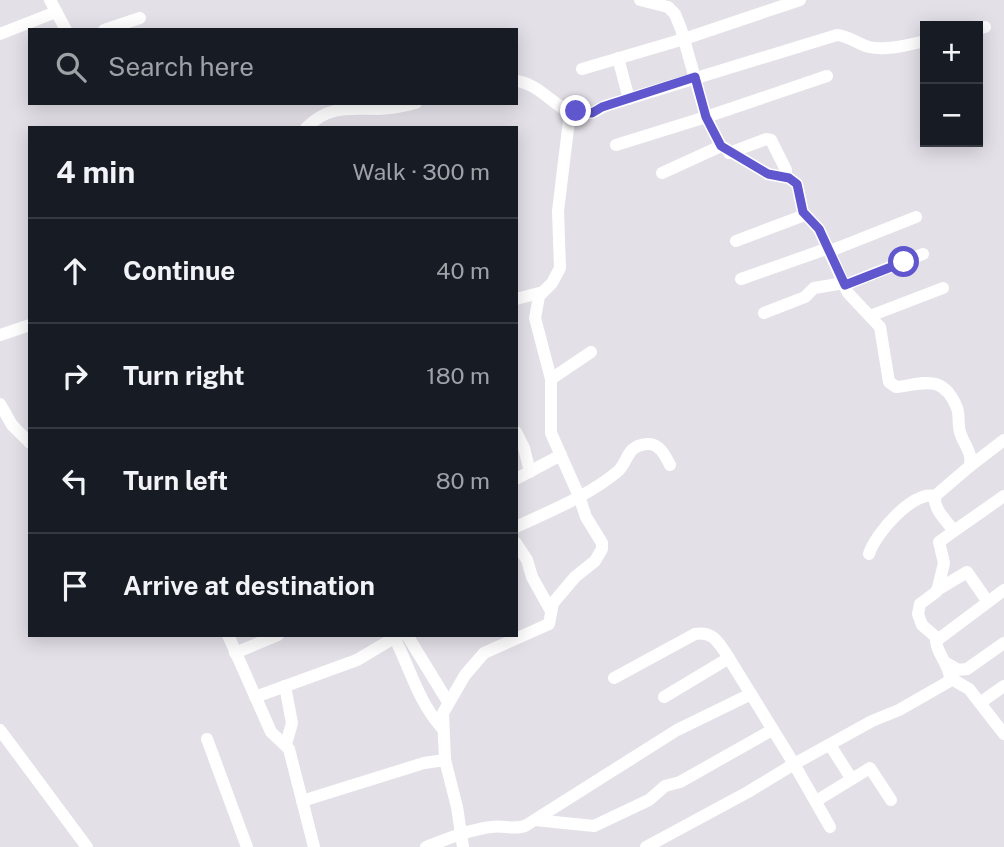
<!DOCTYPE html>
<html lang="en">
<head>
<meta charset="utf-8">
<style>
	body { margin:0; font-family:"Public Sans",sans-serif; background:#20242c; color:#f1f3f6 }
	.controls { position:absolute; right:21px; top:21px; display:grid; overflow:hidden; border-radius:0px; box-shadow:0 4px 18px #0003 }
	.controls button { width:63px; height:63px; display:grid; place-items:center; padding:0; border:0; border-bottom:2px solid #363941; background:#171b24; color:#f1f3f6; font:35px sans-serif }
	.stop { position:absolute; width:21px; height:21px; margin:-16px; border:5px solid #6057cf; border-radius:50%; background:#fff }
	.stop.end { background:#6057cf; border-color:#fff; box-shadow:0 2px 7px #0008 }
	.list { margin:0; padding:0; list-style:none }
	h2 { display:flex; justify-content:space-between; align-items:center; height:91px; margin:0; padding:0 28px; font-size:30px }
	h2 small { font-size:23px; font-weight:400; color:#9ea1a6 }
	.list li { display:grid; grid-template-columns:46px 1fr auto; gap:21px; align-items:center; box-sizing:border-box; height:105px; padding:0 28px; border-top:2px solid #363941 }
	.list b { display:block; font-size:26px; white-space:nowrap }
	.list em { font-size:23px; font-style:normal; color:#9ea1a6 }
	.icon { flex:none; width:38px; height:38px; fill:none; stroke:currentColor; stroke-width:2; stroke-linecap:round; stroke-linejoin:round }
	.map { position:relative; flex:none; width:1004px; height:847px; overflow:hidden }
	.search { position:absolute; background:#171b24; box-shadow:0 4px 18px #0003; left:28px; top:28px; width:490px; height:77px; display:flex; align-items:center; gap:18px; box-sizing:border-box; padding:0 24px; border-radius:0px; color:#9ea1a6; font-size:26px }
	.panel { position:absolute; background:#171b24; box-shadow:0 4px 18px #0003; left:28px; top:126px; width:490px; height:511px; border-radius:0px }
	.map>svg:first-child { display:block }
</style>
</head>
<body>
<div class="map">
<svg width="1004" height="847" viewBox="0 0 1004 847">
	<rect width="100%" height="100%" fill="#e4e0e8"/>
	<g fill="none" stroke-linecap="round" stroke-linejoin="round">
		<!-- minor -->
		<g stroke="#fff" stroke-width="12">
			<polyline points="50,0 66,30"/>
			<path d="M640 0 668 7 675 14 681 29 706 117 721 146 768 174 789 178 797 184 803 212 819 229 848 293 880 327 889 382 896 387C923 384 943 373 957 408 960 416 957 427 961 435 966 448 972 452 970 466L935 496C933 509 946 520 954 531L939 542 944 563 938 588 936 592 920 604 918 614 922 625 938 639"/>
			<polyline points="978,29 985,27"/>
			<polyline points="104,30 140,18"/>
			<polyline points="0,34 56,12"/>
			<polyline points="618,58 629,99"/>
			<polyline points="582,69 684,39 800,0"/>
			<path d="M516 81C537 83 552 104 570 112"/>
			<path d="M306 128C329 105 349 109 378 109 391 109 404 106 416 103"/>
			<polyline points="616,145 706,117 827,76"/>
			<polyline points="729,153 766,139 771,140 786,170 786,177"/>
			<polyline points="662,173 721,146"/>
			<polyline points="736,241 805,215"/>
			<polyline points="830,251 916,217"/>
			<polyline points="741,279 829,248"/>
			<polyline points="845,285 923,254"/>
			<polyline points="516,299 543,292"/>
			<polyline points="764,313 805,297 814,288 844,283"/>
			<polyline points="870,316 943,288"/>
			<polyline points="0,335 30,325"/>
			<polyline points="551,379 591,352"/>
			<polyline points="0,404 12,425 30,443"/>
			<polyline points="516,432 524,448 530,472"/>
			<polyline points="970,466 1004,440"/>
			<polyline points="516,479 561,455"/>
			<path d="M516 527C550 511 588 496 617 472 629 462 625 446 647 444 659 443 665 455 670 465"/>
			<polyline points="954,531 1004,496"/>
			<polyline points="516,543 527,560 532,577 551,611"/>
			<path d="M869 554C875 534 913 490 935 496"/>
			<polyline points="937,590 967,572 988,602"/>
			<polyline points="228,635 271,732 289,749 314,847"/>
			<path d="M393 635C410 667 417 700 442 728"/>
			<polyline points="407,635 448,702"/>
			<polyline points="235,653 278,635"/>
			<polyline points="948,664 958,670 967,669 1004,643"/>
			<path d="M614 678 695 634C711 631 717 640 725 652L794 764 872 721 899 710 948 682 950 678C949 664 937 654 936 641L1004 590"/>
			<polyline points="950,678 969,689 1004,734"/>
			<polyline points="285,686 292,723 286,744"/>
			<polyline points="255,697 357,660 399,635"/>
			<polyline points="664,697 729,658"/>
			<polyline points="980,703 1004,686"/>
			<polyline points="0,730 87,847"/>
			<polyline points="207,739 247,847"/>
			<polyline points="830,745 851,778"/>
			<polyline points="302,801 424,763 445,760"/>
			<polyline points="816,801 870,768 891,800"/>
			<polyline points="535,820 594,826 649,800 665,786 680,782 772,730"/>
			<path d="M426 847C447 839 468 830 491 827 503 825 514 830 525 826L677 730 751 694"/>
			<path d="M463 847 457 807 445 760 443 713 465 675 484 653 549 624 553 603 575 577 595 561 602 549V543L586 517 579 496 551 433V379L535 318 539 296 552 283 560 268 558 211 570 112 573 111 592 113 605 106 837 35C849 36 858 44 869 47 887 51 907 45 925 41"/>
			<polyline points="646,847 748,792 794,764 830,827"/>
		</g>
	</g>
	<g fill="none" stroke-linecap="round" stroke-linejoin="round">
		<!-- route -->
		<polyline stroke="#6057cf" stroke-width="9" points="576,111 592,113 602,107 695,77 706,117 721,146 768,174 789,178 797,184 803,212 819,229 845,285 904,262"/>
	</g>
</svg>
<div class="controls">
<button>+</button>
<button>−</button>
</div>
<div class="stop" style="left:904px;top:262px"></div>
<div class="stop end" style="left:576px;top:111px"></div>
<div class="search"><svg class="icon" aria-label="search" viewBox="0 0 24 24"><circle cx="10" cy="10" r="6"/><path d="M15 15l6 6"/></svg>Search here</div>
<section class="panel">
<h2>4 min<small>Walk · 300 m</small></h2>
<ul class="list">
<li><svg class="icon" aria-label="ahead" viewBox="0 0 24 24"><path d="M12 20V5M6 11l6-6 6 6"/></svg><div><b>Continue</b></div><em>40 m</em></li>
<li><svg class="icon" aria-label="right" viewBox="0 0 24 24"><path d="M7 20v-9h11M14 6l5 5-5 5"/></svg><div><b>Turn right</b></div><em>180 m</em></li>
<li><svg class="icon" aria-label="left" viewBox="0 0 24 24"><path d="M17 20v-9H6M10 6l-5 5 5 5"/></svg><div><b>Turn left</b></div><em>80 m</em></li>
<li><svg class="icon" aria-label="arrive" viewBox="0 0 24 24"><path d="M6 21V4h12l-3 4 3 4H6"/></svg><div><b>Arrive at destination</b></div></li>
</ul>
</section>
</div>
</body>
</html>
